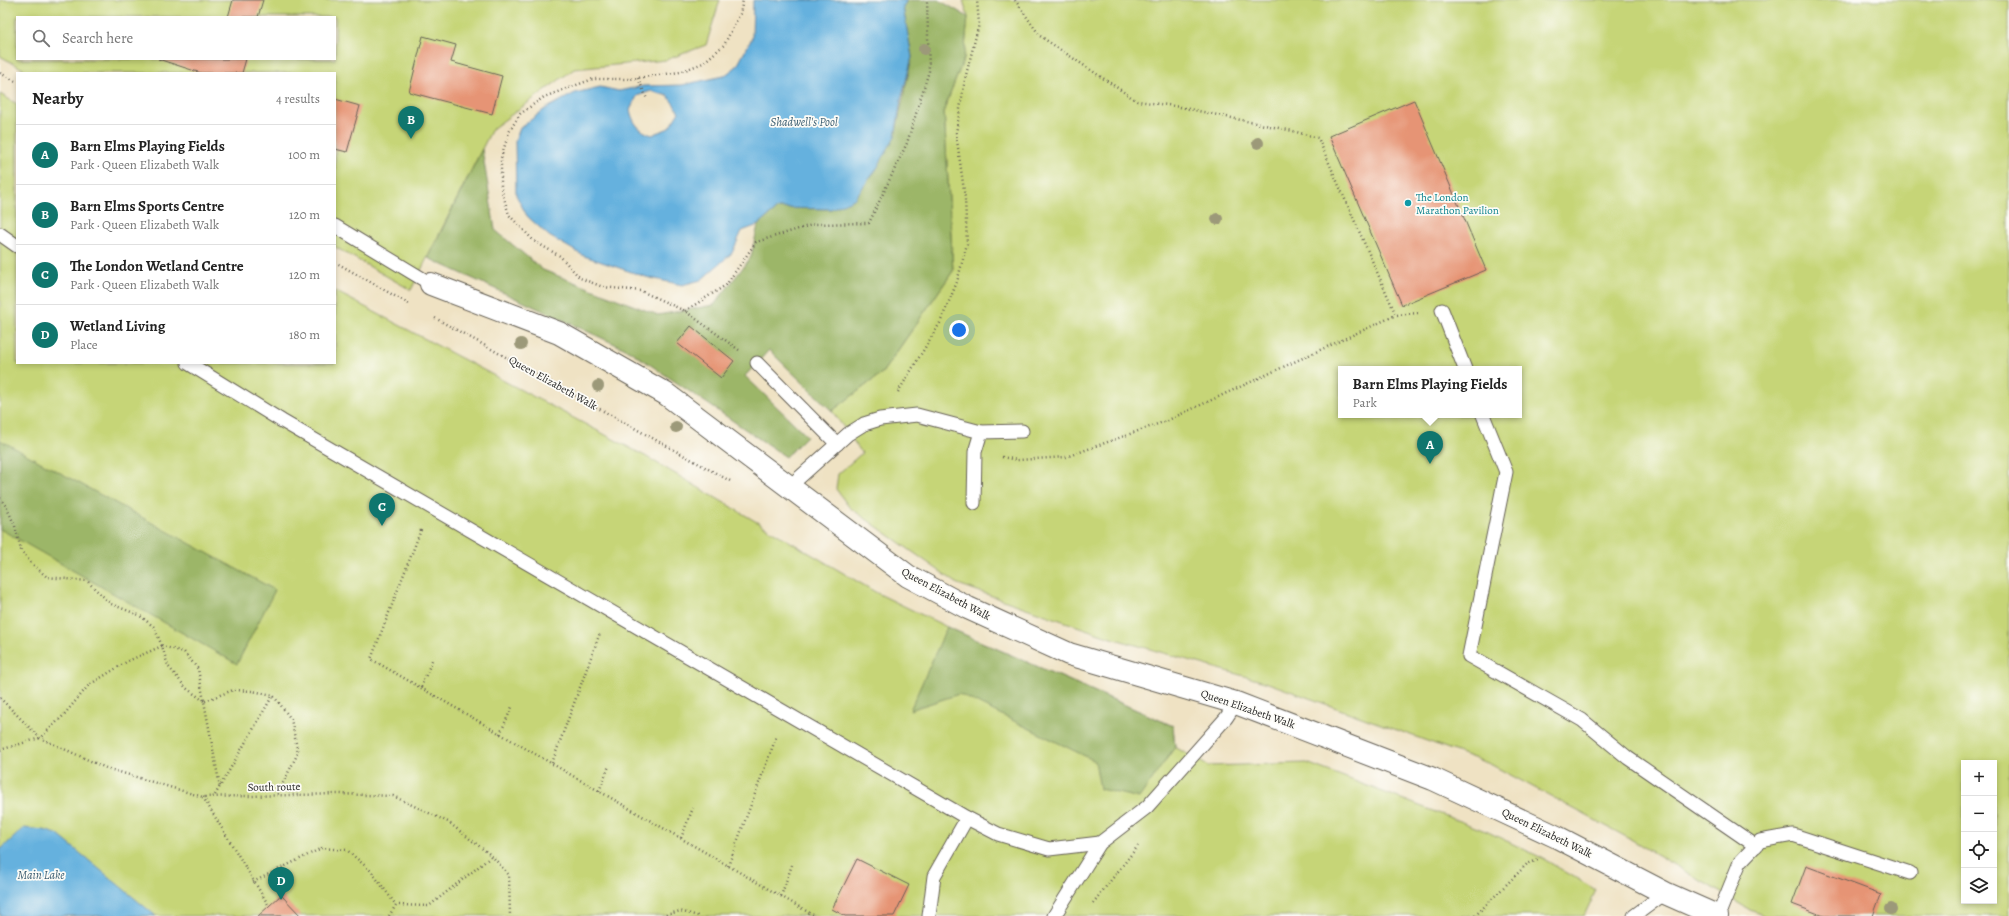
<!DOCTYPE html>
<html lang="en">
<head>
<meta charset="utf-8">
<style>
	body { margin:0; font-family:Alegreya,serif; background:#f2f2f2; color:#222 }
	.controls { position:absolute; right:12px; bottom:12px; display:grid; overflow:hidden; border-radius:0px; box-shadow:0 2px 6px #0003 }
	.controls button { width:36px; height:36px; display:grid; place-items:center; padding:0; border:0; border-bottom:1px solid #e0e0e0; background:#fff; color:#222; font:20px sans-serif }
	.you { position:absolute; left:959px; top:330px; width:14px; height:14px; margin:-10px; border:3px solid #fff; border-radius:50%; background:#1a73e8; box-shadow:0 0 0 6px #1a73e833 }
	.badge { display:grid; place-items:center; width:26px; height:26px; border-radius:50%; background:#0f766e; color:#fff; font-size:13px; font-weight:700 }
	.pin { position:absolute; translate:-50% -33px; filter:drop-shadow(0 1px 2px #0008) }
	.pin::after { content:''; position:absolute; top:21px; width:14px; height:12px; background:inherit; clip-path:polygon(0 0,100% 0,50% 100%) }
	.popup { position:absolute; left:1338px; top:366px; width:184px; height:52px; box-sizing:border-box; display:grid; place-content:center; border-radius:0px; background:#fff; filter:drop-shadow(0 1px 3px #0005); font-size:13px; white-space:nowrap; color:#767676 }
	.popup b { font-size:15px; color:#222 }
	.popup::after { content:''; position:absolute; left:50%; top:100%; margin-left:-8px; border:8px solid transparent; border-top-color:#fff }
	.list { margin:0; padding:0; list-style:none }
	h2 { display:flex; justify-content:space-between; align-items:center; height:52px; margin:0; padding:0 16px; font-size:17px }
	h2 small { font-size:13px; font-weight:400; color:#767676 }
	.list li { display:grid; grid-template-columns:26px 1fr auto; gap:12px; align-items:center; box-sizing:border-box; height:60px; padding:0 16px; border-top:1px solid #e0e0e0 }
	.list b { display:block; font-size:15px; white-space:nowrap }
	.list p { margin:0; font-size:13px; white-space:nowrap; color:#767676 }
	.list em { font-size:13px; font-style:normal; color:#767676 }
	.icon { flex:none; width:22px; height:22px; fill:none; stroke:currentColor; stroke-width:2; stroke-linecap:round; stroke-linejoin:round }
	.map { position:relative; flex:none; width:2009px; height:916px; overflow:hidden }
	.search { position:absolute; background:#fff; box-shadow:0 2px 6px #0003; left:16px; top:16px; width:320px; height:44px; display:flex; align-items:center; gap:10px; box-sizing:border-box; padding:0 14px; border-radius:0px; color:#767676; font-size:15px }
	.panel { position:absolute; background:#fff; box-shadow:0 2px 6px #0003; left:16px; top:72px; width:320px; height:292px; border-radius:0px }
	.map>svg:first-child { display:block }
</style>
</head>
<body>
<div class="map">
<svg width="2009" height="916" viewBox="0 0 2009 916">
	<rect width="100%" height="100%" fill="#fdfcf7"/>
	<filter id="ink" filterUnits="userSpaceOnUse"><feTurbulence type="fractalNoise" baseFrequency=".025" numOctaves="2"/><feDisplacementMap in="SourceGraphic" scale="8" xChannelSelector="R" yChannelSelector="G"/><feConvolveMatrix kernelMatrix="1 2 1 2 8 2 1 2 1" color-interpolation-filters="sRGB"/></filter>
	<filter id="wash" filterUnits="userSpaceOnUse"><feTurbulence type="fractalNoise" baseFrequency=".012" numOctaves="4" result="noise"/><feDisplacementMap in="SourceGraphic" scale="16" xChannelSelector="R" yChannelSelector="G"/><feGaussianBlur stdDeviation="0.9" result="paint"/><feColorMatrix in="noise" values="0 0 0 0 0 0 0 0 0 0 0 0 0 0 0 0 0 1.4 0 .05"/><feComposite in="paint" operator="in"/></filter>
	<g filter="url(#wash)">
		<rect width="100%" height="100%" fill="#efe2c3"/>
		<!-- green -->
		<g fill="#c6d577" stroke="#71784a" fill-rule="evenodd">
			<path d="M0 0H720L706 45 666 60 574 69 492 129 411 290 335 247V73H30L0 56ZM17 17H335V59H17Z"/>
			<path d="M963 0H2009V916H1765L1750 910 1632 840 1490 764 1268 683 1108 637 958 584 849 507 836 489 838 474 862 453 832 411 882 373 953 271 944 110 964 58 968 17ZM1341 369H1519V415H1341ZM1964 763H1994V901H1964Z"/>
			<polygon points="0,94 17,104 17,363 335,363 335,291 645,456 877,593 947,627 1173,726 1175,747 1208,766 1307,763 1488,832 1542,858 1596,890 1584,916 0,916"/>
		</g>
		<!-- forest -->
		<g fill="#9cb668" stroke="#5c6942">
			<polygon points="907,0 939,0 968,17 964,58 944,110 953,271 882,373 832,411 769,350 745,376 807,436 786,457 630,351 428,258 482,149 495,230 543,270 658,315 714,305 751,257 758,225 778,208 831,209 895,136 912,57 903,7"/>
			<polygon points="0,440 275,590 237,664 0,529"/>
			<polygon points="947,627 1173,726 1175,747 1139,798 1100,789 1095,761 959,694 910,710"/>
		</g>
		<!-- water -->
		<g fill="#65b1de" stroke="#40667d" fill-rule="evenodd">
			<path d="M753 0H907L903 7 912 57 901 100 895 136 876 170 854 199 831 209 778 208 758 225 742 231 732 253 701 280 682 285 646 277 584 256 549 236 527 216 516 195 515 141 520 128 545 109 575 93 600 87 619 91 643 86 682 85 724 76 737 66 752 38ZM651 91 668 96 679 112 669 128 652 135C639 131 633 123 630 110L637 96Z"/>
			<polygon points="24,828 44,830 57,834 156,916 0,916 0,850"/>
		</g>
		<g id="blocks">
			<!-- building -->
			<g fill="#e69475">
				<polygon points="233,0 263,0 258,17 228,17"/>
				<polygon points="423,36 456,45 451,62 502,76 492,114 409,92"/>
				<polygon points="158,59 246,59 242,73 201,73"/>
				<polygon points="335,99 360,106 347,152 335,149"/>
				<polygon points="1414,100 1486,270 1402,305 1329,136"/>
				<polygon points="691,326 734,361 721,378 677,343"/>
				<polygon points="857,859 909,885 894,916 845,916 832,909"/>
				<polygon points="1806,866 1881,894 1873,916 1824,916 1792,904"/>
				<polygon points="281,895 301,916 258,916 269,906"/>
			</g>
		</g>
	</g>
	<g filter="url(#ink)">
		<use href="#blocks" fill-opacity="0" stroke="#666156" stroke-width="1"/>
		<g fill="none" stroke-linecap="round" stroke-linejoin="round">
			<defs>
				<g id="lane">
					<polyline points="335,226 431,284"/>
					<polyline points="0,234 17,246"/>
					<polyline points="1442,310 1465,369"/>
					<polyline points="188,363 282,421 967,818 998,834 1049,849 1100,843"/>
					<polyline points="757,363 837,444"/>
					<polyline points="1483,415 1506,472 1469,656 1582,720 1628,758 1756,846"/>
					<polyline points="790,486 848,434 864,424 880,419 917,415 981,432 1022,431"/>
					<polyline points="974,503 975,452 981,432"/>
					<polyline points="929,916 934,876 967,818"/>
					<polyline points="1054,916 1100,843 1147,807 1226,718 1236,703"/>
					<polyline points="1634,916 1665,893"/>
					<polyline points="1718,916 1740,862 1760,841 1793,835 1910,873"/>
				</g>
				<polyline id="street" points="431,284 559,333 666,394 908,576 968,608 1069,654 1236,703 1433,779 1557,837 1665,893 1717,916"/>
			</defs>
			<!-- lane casing -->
			<use href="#lane" stroke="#666156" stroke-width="15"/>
			<!-- street casing -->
			<use href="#street" stroke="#666156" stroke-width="24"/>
			<!-- path -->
			<g stroke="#666156" stroke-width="2.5" stroke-dasharray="1 3" stroke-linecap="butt">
				<polyline points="1015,0 1040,36 1137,101 1175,106 1293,131 1318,138 1396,315 1418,313"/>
				<polyline points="0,73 17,82"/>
				<polyline points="638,78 647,99"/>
				<polyline points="335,262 409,304"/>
				<polyline points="685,311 726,285 756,242 815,224 869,223 907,143 929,71 927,0"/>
				<polyline points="435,318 732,482"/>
				<polyline points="739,350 685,311 641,291 603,287 580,278 560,256 534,241 509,215 501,188 501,158 509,132 520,114 544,97 593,79 630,79 680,72 703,63 724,45 740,14 743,0"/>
				<polyline points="898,392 940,323 957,282 967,244 965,198 956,133 965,79 979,24 977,0"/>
				<polyline points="1002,457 1017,460 1066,457 1166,421 1396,315"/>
				<polyline points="0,498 6,506 15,526 21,550 31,563 47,577 87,581 111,604 139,615 154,627 162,646 168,666 186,688 204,701"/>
				<polyline points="421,530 371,659 815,916"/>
				<polyline points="421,687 433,658"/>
				<polyline points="0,698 40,738 106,768 203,797 339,794 393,796 448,822 492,856 509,875 510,916"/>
				<polyline points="205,701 233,690 252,691 273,695 291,719 298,753 277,795"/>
				<polyline points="500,734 512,707"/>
				<polyline points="0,750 40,738 62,717 89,685 128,661 162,646 184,652 198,669 220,787"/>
				<polyline points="552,763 600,633"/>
				<polyline points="599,791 609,766"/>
				<polyline points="215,795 273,695"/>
				<polyline points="203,797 269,906"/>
				<polyline points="681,838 693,808"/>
				<polyline points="728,866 777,735"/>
				<polyline points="253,882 322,848 347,850 371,871 396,905"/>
				<polyline points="781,896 792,865"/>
				<polyline points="1093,903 1138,846"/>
				<polyline points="389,916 396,905 429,906 492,856"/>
				<polyline points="662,916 680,911 698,916"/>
				<polyline points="1475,916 1527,864 1538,860"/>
			</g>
			<!-- lane -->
			<use href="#lane" stroke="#fff" stroke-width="13"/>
			<!-- street -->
			<use href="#street" stroke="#fff" stroke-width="22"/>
		</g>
		<!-- trees -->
		<g fill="#9c9979">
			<circle cx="924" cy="49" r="6"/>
			<circle cx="1258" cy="143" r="6"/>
			<circle cx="1217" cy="219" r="6"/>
			<circle cx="521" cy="344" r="6"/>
			<circle cx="598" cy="386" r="6"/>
			<circle cx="676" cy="427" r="6"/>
			<circle cx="1891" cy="909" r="6"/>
		</g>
	</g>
	<!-- markers -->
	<circle fill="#0f9aa8" stroke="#fdfcf7" stroke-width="1.5" cx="1408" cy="203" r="4"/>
	<g text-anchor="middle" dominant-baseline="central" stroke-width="3.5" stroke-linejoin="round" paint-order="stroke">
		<!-- culture labels -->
		<g font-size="11" fill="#0d838f" stroke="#fdfcf7" text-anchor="start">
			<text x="1416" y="197">The London<tspan x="1416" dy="13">Marathon Pavilion</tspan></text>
		</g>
		<!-- street labels -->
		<g font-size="11" fill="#1c1c1c" stroke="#fdfcf7">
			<text transform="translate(553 383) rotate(29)">Queen Elizabeth Walk</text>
			<text transform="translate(946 594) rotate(28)">Queen Elizabeth Walk</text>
			<text transform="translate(1248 709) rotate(19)">Queen Elizabeth Walk</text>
			<text transform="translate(274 787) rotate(-1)">South route</text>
			<text transform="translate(1547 833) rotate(26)">Queen Elizabeth Walk</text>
		</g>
		<!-- water labels -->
		<g font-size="12" font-style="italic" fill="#3d5f73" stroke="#fdfcf7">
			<text x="804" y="122">Shadwell's Pool</text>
			<text x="41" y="875">Main Lake</text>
		</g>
	</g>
</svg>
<div class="controls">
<button>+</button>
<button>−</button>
<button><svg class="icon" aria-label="locate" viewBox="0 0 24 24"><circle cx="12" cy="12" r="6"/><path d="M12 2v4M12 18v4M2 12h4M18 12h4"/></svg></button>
<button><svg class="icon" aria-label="layers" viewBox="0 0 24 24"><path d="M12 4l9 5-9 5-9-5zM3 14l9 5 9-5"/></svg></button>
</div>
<div class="you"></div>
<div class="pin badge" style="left:1430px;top:464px">A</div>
<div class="popup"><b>Barn Elms Playing Fields</b>Park</div>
<div class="pin badge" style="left:411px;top:139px">B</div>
<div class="pin badge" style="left:382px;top:526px">C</div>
<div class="pin badge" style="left:281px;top:900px">D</div>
<div class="search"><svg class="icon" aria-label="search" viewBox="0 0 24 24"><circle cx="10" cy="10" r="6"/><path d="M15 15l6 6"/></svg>Search here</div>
<section class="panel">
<h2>Nearby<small>4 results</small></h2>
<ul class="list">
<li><span class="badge">A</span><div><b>Barn Elms Playing Fields</b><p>Park · Queen Elizabeth Walk</p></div><em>100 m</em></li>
<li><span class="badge">B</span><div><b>Barn Elms Sports Centre</b><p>Park · Queen Elizabeth Walk</p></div><em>120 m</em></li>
<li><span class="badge">C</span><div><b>The London Wetland Centre</b><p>Park · Queen Elizabeth Walk</p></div><em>120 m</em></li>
<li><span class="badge">D</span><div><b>Wetland Living</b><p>Place</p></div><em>180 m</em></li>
</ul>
</section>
</div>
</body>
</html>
